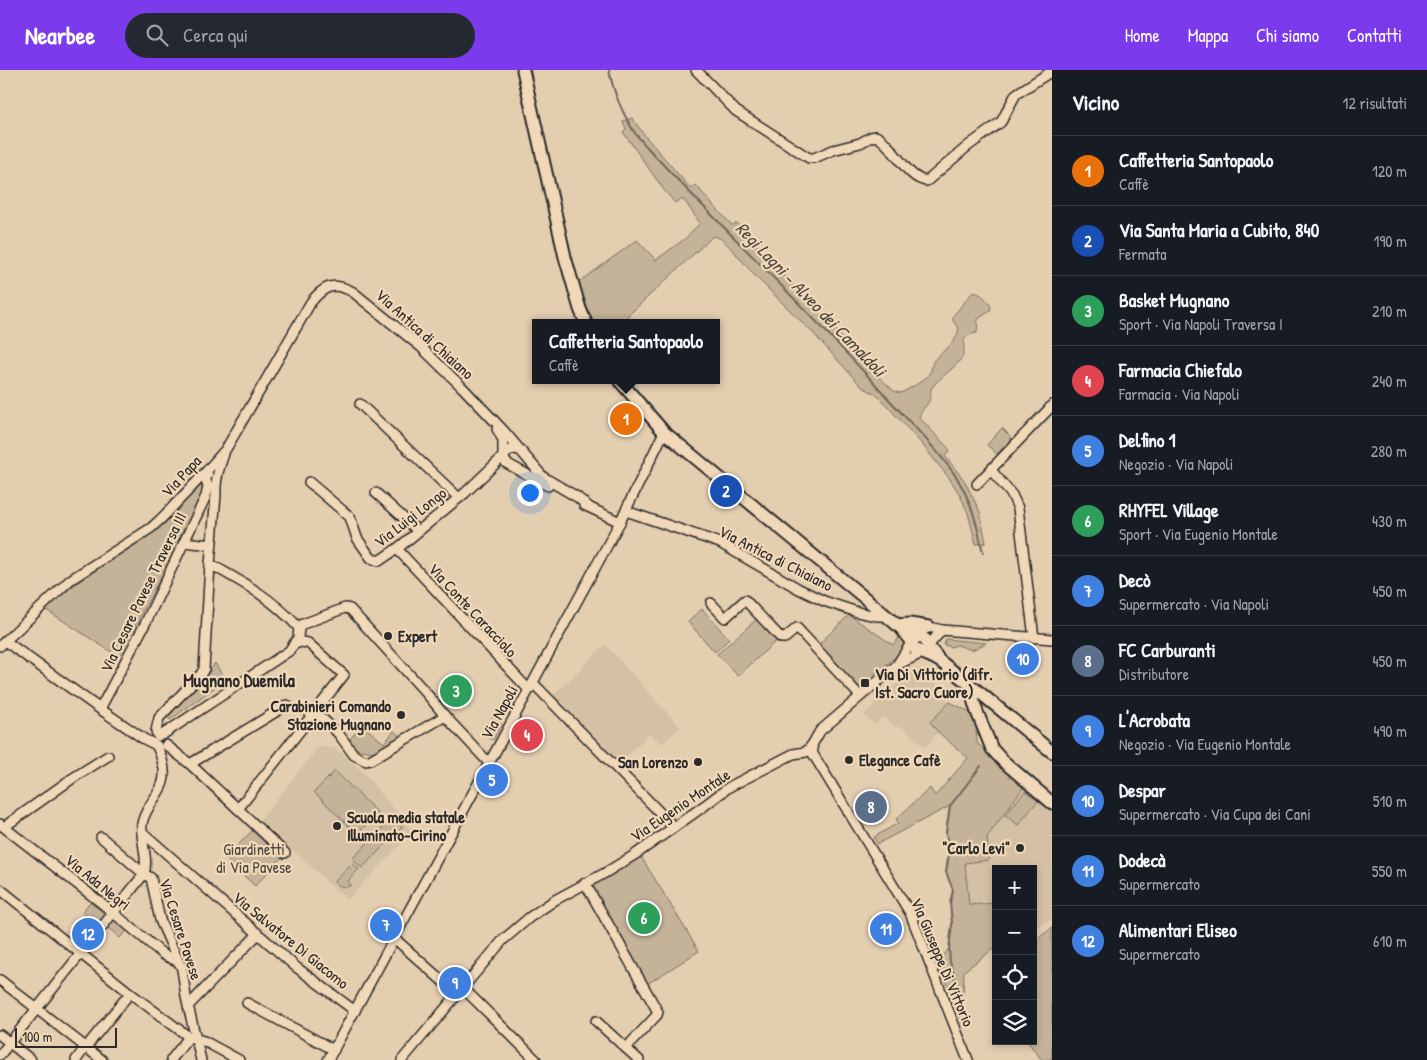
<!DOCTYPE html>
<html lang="it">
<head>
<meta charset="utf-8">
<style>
	body { margin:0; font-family:"Patrick Hand",sans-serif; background:#242831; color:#f1f3f6 }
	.controls { position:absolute; right:15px; bottom:15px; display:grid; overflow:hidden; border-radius:0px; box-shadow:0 2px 8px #0003 }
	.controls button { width:45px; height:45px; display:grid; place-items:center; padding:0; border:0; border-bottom:1px solid #363941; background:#171b24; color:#f1f3f6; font:25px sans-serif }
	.scale { position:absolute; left:15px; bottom:12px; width:102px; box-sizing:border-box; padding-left:5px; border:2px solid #2b2b2b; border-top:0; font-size:14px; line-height:18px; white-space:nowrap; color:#2b2b2b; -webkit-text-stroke:4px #f0d8b8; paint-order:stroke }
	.you { position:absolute; left:529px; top:422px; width:18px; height:18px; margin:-12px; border:4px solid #fff; border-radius:50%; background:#1a73e8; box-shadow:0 0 0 8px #1a73e833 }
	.badge { display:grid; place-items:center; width:32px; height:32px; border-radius:50%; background:#7c3aed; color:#fff; font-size:16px; font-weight:700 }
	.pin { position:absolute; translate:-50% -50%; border:2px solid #fff; box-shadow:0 1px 5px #0006 }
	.popup { position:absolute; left:532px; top:249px; width:188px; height:65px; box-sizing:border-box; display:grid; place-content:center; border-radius:0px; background:#171b24; filter:drop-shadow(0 1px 4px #0005); font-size:16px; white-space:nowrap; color:#9ea1a6 }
	.popup b { font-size:19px; color:#f1f3f6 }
	.popup::after { content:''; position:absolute; left:50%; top:100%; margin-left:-10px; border:10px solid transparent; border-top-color:#171b24 }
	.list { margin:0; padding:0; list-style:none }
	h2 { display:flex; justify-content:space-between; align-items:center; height:65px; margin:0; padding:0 20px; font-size:21px }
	h2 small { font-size:16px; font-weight:400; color:#9ea1a6 }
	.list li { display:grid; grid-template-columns:32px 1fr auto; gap:15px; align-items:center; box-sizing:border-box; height:70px; padding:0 20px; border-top:1px solid #363941 }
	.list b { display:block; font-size:19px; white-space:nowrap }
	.list p { margin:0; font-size:16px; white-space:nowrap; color:#9ea1a6 }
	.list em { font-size:16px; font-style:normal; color:#9ea1a6 }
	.icon { flex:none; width:28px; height:28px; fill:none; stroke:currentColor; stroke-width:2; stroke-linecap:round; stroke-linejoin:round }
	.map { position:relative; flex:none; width:1052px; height:990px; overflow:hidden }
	header { display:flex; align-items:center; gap:30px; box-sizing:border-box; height:70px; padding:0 25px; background:#7c3aed; color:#fff }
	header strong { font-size:24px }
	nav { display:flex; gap:28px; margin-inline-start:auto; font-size:18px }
	.search { width:350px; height:45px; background:#242831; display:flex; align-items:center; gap:12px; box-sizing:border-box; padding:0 18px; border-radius:28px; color:#9ea1a6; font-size:19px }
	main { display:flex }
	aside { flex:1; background:#171b24 }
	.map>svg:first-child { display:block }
</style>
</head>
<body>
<header>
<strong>Nearbee</strong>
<div class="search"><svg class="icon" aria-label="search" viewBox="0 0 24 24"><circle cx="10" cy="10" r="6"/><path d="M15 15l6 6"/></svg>Cerca qui</div>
<nav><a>Home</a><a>Mappa</a><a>Chi siamo</a><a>Contatti</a></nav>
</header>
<main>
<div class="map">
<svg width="1052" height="990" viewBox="0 0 1052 990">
	<rect width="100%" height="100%" fill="#e4ceb0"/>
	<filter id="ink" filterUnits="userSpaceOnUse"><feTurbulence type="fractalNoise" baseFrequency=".02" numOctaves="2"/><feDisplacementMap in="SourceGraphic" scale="10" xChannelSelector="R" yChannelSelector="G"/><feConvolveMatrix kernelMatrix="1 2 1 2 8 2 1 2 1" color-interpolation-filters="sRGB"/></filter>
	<g filter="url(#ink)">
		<!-- built -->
		<g fill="#d4c0a5">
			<polygon points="605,574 680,657 662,674 649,664 617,695 552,626 557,622"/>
			<polygon points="918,598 943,620 941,624 950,632 930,652 938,662 925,677 902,657 896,657 883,646 875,655 864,645 890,619"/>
			<polygon points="319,676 337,679 363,702 413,762 347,830 260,750"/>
			<polygon points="1024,717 1052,741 1052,848 1043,855 1033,855 1033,799 996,799 996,833 969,835 965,793 989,790 987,767"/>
		</g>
		<!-- green -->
		<g fill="#c5b399" stroke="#786f62">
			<path d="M632 48 646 67 691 119 696 115 709 131 711 133 732 155H733L737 153 806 230 823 245 845 271 871 297 879 307 894 321 899 323 903 322C911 317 923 312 929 304 933 299 931 293 935 289 945 279 957 273 959 258 955 254 952 252 953 246L973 222C981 223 988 230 991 237L990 241 978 249 977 263C955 266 969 277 961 289 953 300 941 306 933 316 929 320 932 326 929 331 926 337 921 340 919 347L950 380 945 386 964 410 980 442 986 473 976 474 968 443 960 425 949 408 921 373 881 329 874 323 862 317 813 263 756 207 730 177 720 168 713 166 620 253H592L579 212 637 170 656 190 686 168 700 153 684 130H679L675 133 664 120 623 62 626 59 623 51Z"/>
			<polygon points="1002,358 1012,368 997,384 987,375"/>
			<polygon points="199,416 202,416 204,419 203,427 119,587 45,539 78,512 136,474 157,459"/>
			<polygon points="702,539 729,569 715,582 688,552"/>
			<polygon points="849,545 893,575 900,567 908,574 899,584 858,618 818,575"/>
			<polygon points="758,548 778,569 738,606 717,584"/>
			<polygon points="946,569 986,573 972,580 957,575 951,577 944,575"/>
			<polygon points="215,593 225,610 170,650 167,646 206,607"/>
			<polygon points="950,632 975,645 977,673 1025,715 987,767 989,790 965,793 969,835 996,833 996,877 964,901 962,953 938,891 949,879 952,854 950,833 953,820 946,803 949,783 946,762 950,736 877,774 874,767 898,753 896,749 930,718 935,726 968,688 938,662 930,652"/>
			<polygon points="492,648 502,654 493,670 483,665"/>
			<polygon points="362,655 384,673 394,661 400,666 373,682 356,679 350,669"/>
			<polygon points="335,701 378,743 357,764 314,722"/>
			<polygon points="1025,721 1038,731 1018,755 1005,745"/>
			<polygon points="394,746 402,755 402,758 362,798 352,789"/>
			<polygon points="252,761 266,774 273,775 284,785 255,816 225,788"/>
			<polygon points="640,785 699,881 647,914 590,814"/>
			<path d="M352 794 359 799 348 811 351 815C345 819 339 816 334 812Z"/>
			<polygon points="90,832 106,845 98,855 82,842"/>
			<polygon points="114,848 128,859 120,868 107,857"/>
			<polygon points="1052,858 1052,989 1042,990 1027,971 1033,971 1033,872"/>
		</g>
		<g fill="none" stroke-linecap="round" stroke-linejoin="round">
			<!-- stream -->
			<g stroke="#6e665b" stroke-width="2">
				<path d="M609 0C613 21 623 45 635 63 641 71 649 79 656 87 731 167 812 243 885 325 909 352 937 378 957 408 972 433 977 454 983 483"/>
				<polyline points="959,923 950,892 949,879 952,854 950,833 953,820 946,802 949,783 946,762 950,736 981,696"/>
			</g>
			<defs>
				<g id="minor">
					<path d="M696 0 736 41 809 88H814L833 80 860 73 871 67 876 66C894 75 907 110 927 111L968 76 1001 52 1016 24 1052 1"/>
					<polyline points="360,334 459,428"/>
					<polyline points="497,359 503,370 503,386 506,393 548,416"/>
					<polyline points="991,400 1012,425 1018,438 1034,568"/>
					<polyline points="309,412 350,447 357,468 371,488 379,491 398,478 465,423 510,380 515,379 520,380"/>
					<polyline points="977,414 1048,340 1052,335"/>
					<polyline points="376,423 418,461"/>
					<polyline points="584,435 620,452"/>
					<polyline points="626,441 720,473 799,519 824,531 857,542 877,546 882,546 884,544"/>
					<polyline points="184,472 211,475"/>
					<polyline points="398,478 398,480 529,620"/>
					<path d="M210 494C244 513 272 528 299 558"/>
					<polyline points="711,533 725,548 745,530 781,568 785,568 797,558 860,626"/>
					<polyline points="299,558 303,554 345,538 350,539 427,624 445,646 489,693"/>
					<polyline points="924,560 929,557 942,560 1052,569"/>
					<polyline points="5,571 100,639 144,669 156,675"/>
					<path d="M0 576 70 510 151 458 162 448 204 404 226 379 311 232C324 216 334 211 353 222L421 277 462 317 503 360 543 407 577 427 589 437"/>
					<polyline points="928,576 942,560"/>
					<polyline points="922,583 897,595 820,661 812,675 813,684 910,843 968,990"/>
					<polyline points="897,595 911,573"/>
					<polyline points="533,613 674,757"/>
					<polyline points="100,639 146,552 206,426 208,417 204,404 208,405"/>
					<polyline points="315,642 338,663 354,685 366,691 370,690 445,646"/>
					<polyline points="162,665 289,581 298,568 299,558"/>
					<path d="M158 666 156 661 159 648 201 604 204 599 210 494 216 425C215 410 219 398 224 384"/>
					<polyline points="166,675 190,694 285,783"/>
					<polyline points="190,694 287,635"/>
					<polyline points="238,739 344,605 308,573 301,572 295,574"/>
					<polyline points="0,754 104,835 164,885 179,892"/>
					<polyline points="4,757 73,708 108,686"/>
					<polyline points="142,762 296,897 355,941"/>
					<polyline points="101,767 144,804 151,808 160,850 182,899 186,927 201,990"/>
					<polyline points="585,813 658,942 657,945 626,978"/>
					<polyline points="0,819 130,923 189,967 204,971 239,990"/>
					<polyline points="394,868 457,924"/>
					<polyline points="0,910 102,990"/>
					<polyline points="462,917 536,990"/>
					<polyline points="247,933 334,980"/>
					<polyline points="188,936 258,864"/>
					<polyline points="596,951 639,990"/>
					<polyline points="0,965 31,990"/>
					<polyline points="86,977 130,923"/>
					<path d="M0 985 144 804C149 787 140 771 142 754 143 748 146 742 149 737 153 730 158 724 161 717 168 704 162 688 157 676"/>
					<polyline points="76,990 84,979"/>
					<polyline points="171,990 189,967"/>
					<polyline points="328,990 620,452 664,362"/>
					<polyline points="402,990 503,870 530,847 555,830 605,803 636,784 704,736 729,717 793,684 806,682 812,675"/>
				</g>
				<g id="major">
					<polyline points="523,0 565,187 580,239 586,253"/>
					<polyline points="619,310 664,362 901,558 911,572"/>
					<polyline points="897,555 910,554 929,557"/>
					<polyline points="912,563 925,569 928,576 937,587"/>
					<path d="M917 566 911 572C913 583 931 584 941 592 979 621 1015 652 1052 682"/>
					<polyline points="972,617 972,626 977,642 992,679 1003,691 1052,733"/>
				</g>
			</defs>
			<!-- minor casing -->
			<use href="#minor" stroke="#2b2b2b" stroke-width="12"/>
			<!-- major casing -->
			<use href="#major" stroke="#2b2b2b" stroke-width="15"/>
			<!-- minor -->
			<use href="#minor" stroke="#f0d8b8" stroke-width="9"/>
			<!-- major -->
			<use href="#major" stroke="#f0d8b8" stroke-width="11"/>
		</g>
	</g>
	<!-- markers -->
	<g fill="#2b2b2b" stroke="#f0d8b8" stroke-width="2">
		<circle cx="388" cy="566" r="5"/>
		<rect x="860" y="608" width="10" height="10" rx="2.5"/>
		<circle cx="401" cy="645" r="5"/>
		<circle cx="849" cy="690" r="5"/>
		<circle cx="698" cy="692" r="5"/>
		<circle cx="337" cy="756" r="5"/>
		<circle cx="1020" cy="778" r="5"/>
	</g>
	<g text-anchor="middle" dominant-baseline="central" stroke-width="4.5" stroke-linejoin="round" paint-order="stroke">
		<!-- street labels -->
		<g font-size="16" fill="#2b2b2b" stroke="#f0d8b8">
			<text transform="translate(425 264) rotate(42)">Via Antica di Chiaiano</text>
			<text transform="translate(181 406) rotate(-47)">Via Papa</text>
			<text transform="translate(410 447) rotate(-38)">Via Luigi Longo</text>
			<text transform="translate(776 488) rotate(27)">Via Antica di Chiaiano</text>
			<text transform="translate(143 522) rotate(-64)">Via Cesare Pavese Traversa III</text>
			<text transform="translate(473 540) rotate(47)">Via Conte Caracciolo</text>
			<text transform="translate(499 642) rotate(-61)">Via Napoli</text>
			<text transform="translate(680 735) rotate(-34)">Via Eugenio Montale</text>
			<text transform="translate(98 812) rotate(39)">Via Ada Negri</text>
			<text transform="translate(181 859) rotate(72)">Via Cesare Pavese</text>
			<text transform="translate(291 870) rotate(39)">Via Salvatore Di Giacomo</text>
			<text transform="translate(943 892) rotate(67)">Via Giuseppe Di Vittorio</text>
		</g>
		<!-- poi labels -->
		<g font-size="16" font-weight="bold" fill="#2b2b2b" stroke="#f0d8b8" text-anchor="start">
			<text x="398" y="566">Expert</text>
			<text x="875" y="604">Via Di Vittorio (difr.<tspan x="875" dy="18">Ist. Sacro Cuore)</tspan></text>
			<text x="391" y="636" text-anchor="end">Carabinieri Comando<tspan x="391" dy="18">Stazione Mugnano</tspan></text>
			<text x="859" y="690">Elegance Cafè</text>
			<text x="688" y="692" text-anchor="end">San Lorenzo</text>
			<text x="347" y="747">Scuola media statale<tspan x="347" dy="18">Illuminato-Cirino</tspan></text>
			<text x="1010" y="778" text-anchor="end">"Carlo Levi"</text>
		</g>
		<!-- park labels -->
		<g font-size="16" fill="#4a4641" stroke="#f0d8b8">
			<text x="254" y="779">Giardinetti<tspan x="254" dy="18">di Via Pavese</tspan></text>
		</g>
		<!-- water labels -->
		<g font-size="18" font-style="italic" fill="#4c4843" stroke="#f0d8b8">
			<text transform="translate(811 229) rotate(46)">Regi Lagni - Alveo dei Camaldoli</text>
		</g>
		<!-- neighbourhood labels -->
		<g font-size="18" font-weight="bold" fill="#2b2b2b" stroke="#f0d8b8">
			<text x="239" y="610">Mugnano Duemila</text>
		</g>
	</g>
</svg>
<div class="controls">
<button>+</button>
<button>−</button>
<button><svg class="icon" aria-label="locate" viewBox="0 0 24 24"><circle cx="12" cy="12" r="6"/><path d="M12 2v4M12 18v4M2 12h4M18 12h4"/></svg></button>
<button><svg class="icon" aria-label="layers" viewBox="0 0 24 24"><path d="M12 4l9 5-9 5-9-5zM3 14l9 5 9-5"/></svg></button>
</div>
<div class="scale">100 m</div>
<div class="you"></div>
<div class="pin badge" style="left:626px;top:349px;background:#e8710a">1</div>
<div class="popup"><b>Caffetteria Santopaolo</b>Caffè</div>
<div class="pin badge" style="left:726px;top:421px;background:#1a4fb4">2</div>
<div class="pin badge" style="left:456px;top:621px;background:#2e9e5b">3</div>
<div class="pin badge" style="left:527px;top:665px;background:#e0444e">4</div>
<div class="pin badge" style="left:492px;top:710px;background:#3f7fe0">5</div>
<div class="pin badge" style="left:644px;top:848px;background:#2e9e5b">6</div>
<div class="pin badge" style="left:386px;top:855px;background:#3f7fe0">7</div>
<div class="pin badge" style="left:871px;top:737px;background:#5c6f8a">8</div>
<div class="pin badge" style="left:455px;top:913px;background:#3f7fe0">9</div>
<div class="pin badge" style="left:1023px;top:589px;background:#3f7fe0">10</div>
<div class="pin badge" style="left:886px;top:859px;background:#3f7fe0">11</div>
<div class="pin badge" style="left:88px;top:864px;background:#3f7fe0">12</div>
</div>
<aside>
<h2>Vicino<small>12 risultati</small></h2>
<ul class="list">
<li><span class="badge" style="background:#e8710a">1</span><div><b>Caffetteria Santopaolo</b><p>Caffè</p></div><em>120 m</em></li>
<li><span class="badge" style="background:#1a4fb4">2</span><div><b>Via Santa Maria a Cubito, 840</b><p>Fermata</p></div><em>190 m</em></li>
<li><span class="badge" style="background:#2e9e5b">3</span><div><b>Basket Mugnano</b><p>Sport · Via Napoli Traversa I</p></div><em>210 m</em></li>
<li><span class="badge" style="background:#e0444e">4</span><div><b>Farmacia Chiefalo</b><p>Farmacia · Via Napoli</p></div><em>240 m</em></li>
<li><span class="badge" style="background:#3f7fe0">5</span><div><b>Delfino 1</b><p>Negozio · Via Napoli</p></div><em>280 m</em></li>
<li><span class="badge" style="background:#2e9e5b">6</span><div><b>RHYFEL Village</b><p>Sport · Via Eugenio Montale</p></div><em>430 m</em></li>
<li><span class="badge" style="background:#3f7fe0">7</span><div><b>Decò</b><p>Supermercato · Via Napoli</p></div><em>450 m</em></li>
<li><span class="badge" style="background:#5c6f8a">8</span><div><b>FC Carburanti</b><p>Distributore</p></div><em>450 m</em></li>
<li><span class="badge" style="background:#3f7fe0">9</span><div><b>L'Acrobata</b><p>Negozio · Via Eugenio Montale</p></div><em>490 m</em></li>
<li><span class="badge" style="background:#3f7fe0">10</span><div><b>Despar</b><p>Supermercato · Via Cupa dei Cani</p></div><em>510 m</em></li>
<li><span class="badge" style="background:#3f7fe0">11</span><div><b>Dodecà</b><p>Supermercato</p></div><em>550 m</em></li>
<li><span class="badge" style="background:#3f7fe0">12</span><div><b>Alimentari Eliseo</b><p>Supermercato</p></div><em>610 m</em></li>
</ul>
</aside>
</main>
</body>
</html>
